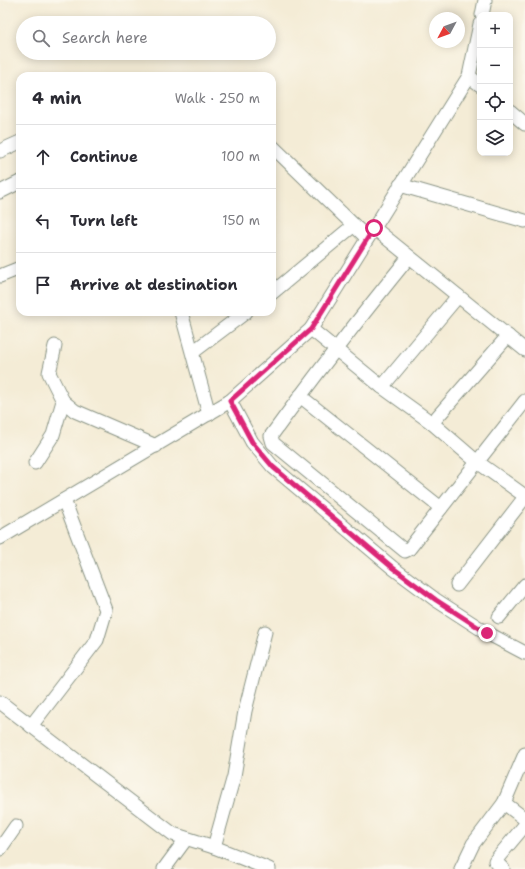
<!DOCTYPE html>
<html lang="en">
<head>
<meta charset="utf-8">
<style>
	body { margin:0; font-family:"Shantell Sans",sans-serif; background:#f7f7f7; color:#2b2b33 }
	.controls { position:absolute; right:12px; top:12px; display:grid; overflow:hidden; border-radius:8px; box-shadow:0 2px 10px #0003 }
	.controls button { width:36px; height:36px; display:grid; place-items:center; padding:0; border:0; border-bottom:1px solid #e1e1e2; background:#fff; color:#2b2b33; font:20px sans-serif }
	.compass { position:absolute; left:429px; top:12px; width:36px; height:36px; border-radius:50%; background:#fff; box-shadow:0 2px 10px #0003; rotate:229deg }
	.stop { position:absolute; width:12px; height:12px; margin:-9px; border:3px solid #db2777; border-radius:50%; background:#fff }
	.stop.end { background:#db2777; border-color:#fff; box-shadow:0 1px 4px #0008 }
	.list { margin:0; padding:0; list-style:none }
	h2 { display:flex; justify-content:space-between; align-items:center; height:52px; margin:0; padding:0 16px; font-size:17px }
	h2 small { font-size:13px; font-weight:400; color:#7c7c81 }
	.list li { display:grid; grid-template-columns:26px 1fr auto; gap:12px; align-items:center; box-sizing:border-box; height:64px; padding:0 16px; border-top:1px solid #e1e1e2 }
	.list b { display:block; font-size:15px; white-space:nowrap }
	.list em { font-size:13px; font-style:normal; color:#7c7c81 }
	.icon { flex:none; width:22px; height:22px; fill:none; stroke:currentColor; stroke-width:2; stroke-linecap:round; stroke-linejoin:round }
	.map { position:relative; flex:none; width:525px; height:869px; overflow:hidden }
	.search { position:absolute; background:#fff; box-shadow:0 2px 10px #0003; left:16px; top:16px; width:260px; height:44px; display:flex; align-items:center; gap:10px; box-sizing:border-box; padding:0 14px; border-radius:22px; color:#7c7c81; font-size:15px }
	.panel { position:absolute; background:#fff; box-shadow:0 2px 10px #0003; left:16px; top:72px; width:260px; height:244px; border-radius:12px }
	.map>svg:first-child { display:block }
</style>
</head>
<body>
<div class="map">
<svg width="525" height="869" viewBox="0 0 525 869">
	<rect width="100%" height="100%" fill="#fbf7ec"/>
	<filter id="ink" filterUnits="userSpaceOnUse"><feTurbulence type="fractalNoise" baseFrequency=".025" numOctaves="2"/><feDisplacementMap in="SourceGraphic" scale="8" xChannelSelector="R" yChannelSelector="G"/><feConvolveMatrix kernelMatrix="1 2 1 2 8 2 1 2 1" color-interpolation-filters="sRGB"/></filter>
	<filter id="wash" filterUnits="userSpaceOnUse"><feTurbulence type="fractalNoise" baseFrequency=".012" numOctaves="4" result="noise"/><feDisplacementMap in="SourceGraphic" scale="16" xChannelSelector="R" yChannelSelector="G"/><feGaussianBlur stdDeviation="0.9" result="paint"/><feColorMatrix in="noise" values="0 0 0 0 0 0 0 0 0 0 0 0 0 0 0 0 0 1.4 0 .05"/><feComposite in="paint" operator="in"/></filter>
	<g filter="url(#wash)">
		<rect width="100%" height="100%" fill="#f4ecd6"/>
	</g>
	<g filter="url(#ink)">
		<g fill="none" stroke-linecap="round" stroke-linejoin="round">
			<defs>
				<g id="minor">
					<polyline points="482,15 485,0"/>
					<polyline points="469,76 480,85"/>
					<polyline points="510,111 525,124"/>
					<polyline points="272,146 367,238"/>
					<polyline points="0,151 20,142"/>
					<polyline points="400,185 525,221"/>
					<polyline points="0,192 20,182"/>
					<polyline points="374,228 525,350"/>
					<path d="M409 257C361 316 315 375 271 436L273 443 405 551 409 549 525 401"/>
					<polyline points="0,276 20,268"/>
					<polyline points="272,293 354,225"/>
					<polyline points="181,312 209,414"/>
					<polyline points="311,329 382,387 432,423 476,461 525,496"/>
					<polyline points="55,346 49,373 63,401 75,411 156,446"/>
					<polyline points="193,352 246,312"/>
					<polyline points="382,387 458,296"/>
					<polyline points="300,396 441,508"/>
					<polyline points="230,401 252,442 273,467 393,568 436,600 487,633 525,653"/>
					<polyline points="432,423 508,336"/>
					<polyline points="35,463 53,435 63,401"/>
					<polyline points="0,538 230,401 311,329 469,76 480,24"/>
					<polyline points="457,585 525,497"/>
					<polyline points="499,617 525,585"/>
					<polyline points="0,702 173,834 214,847 269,869"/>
					<polyline points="31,726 97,640 106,610 64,500"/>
					<polyline points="504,803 525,819"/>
					<polyline points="214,847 234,776 245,711 265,632"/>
					<polyline points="0,849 16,826"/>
					<polyline points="164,869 186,839"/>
					<polyline points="461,869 473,844 504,803 525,754"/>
					<polyline points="503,869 495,861 525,825"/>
				</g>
			</defs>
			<!-- minor casing -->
			<use href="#minor" stroke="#8a9485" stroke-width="15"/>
			<!-- minor -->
			<use href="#minor" stroke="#fff" stroke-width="13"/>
		</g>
	</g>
	<g fill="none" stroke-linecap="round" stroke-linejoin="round" filter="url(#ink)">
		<!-- route -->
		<polyline stroke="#db2777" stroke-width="5" points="374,228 311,329 230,401 252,442 273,467 393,568 436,600 487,633"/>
	</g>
</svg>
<div class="controls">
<button>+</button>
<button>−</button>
<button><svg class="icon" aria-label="locate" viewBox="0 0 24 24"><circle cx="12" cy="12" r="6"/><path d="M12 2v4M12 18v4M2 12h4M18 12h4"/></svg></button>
<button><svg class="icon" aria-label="layers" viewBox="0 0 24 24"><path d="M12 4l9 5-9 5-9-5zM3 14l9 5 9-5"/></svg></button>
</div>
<svg class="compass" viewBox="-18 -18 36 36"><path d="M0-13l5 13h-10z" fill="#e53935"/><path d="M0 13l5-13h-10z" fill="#7c7c81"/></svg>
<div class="stop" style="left:374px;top:228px"></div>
<div class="stop end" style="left:487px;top:633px"></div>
<div class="search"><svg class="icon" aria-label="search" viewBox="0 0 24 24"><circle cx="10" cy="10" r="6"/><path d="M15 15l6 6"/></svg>Search here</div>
<section class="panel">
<h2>4 min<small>Walk · 250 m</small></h2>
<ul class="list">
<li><svg class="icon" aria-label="ahead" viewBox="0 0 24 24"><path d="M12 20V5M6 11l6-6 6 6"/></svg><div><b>Continue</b></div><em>100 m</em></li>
<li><svg class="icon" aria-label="left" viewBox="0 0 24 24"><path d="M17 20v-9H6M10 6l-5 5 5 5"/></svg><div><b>Turn left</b></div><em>150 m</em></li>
<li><svg class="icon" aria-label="arrive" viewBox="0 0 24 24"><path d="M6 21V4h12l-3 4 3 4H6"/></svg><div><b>Arrive at destination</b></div></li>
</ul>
</section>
</div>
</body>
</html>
